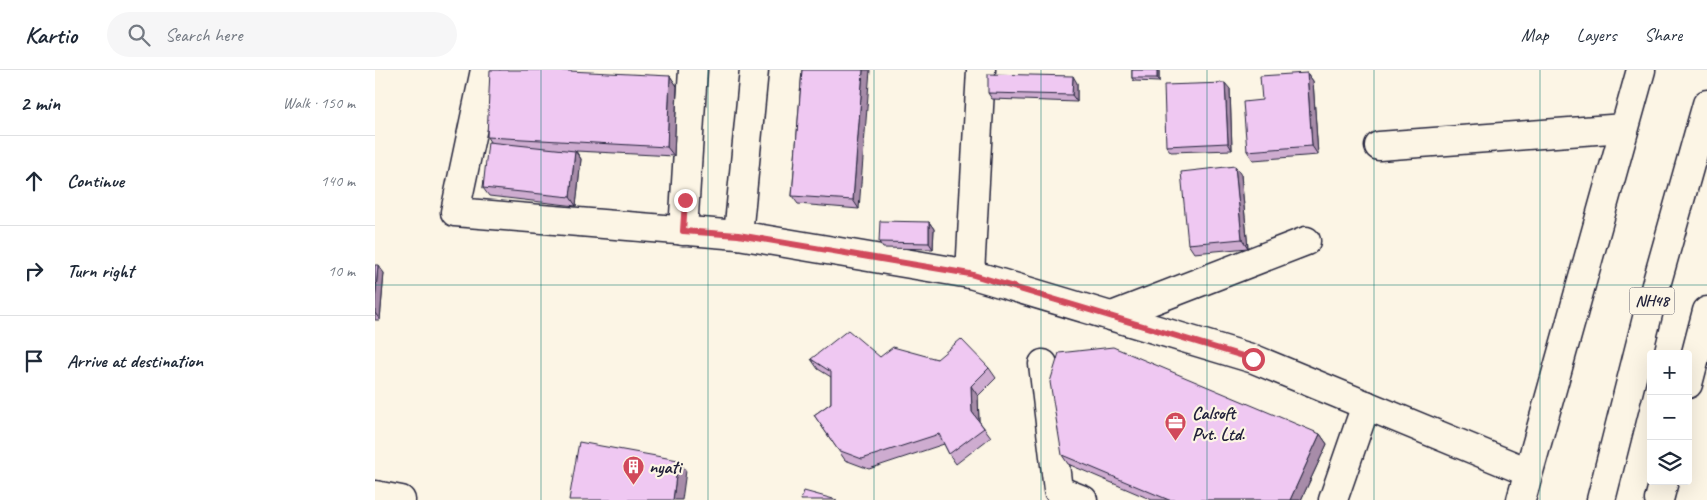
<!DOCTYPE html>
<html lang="en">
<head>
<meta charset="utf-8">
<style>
	body { margin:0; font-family:Caveat,sans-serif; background:#f6f6f7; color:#1f2937 }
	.controls { position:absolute; right:15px; bottom:15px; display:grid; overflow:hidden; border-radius:5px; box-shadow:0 5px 20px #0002 }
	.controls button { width:45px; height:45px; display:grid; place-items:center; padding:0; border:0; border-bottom:1px solid #e0e1e3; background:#fff; color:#1f2937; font:25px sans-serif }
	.stop { position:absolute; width:15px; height:15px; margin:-11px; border:4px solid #d1495b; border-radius:50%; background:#fff }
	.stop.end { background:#d1495b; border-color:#fff; box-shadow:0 1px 5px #0008 }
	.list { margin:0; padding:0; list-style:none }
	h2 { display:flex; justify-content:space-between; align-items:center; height:65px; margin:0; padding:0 20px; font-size:21px }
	h2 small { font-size:16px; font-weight:400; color:#747a83 }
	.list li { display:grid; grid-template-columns:32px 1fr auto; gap:15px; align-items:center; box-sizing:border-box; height:90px; padding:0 20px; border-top:1px solid #e0e1e3 }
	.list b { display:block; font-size:19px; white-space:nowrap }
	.list em { font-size:16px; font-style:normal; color:#747a83 }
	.icon { flex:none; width:28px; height:28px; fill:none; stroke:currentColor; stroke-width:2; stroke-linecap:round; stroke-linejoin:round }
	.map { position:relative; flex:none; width:1332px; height:430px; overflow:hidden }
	header { display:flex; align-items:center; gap:30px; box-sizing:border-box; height:70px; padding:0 25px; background:#fff; border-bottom:1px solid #e0e1e3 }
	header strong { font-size:24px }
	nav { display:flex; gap:28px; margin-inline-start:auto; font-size:18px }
	.search { width:350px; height:45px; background:#f6f6f7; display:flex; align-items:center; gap:12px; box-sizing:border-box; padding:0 18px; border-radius:28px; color:#747a83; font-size:19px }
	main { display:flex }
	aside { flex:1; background:#fff }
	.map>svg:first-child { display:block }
</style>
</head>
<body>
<header>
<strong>Kartio</strong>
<div class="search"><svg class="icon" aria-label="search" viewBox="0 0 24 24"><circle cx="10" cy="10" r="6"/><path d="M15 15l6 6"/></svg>Search here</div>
<nav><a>Map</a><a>Layers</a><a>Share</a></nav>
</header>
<main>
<aside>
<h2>2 min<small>Walk · 150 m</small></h2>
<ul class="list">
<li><svg class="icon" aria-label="ahead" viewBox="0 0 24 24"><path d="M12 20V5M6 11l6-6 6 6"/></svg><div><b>Continue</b></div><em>140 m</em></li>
<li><svg class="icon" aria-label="right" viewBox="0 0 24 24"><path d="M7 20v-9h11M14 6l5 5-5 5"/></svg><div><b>Turn right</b></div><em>10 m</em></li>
<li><svg class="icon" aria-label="arrive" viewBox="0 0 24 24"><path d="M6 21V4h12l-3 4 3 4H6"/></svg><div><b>Arrive at destination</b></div></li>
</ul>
</aside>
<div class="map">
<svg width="1332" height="430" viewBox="0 0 1332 430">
	<rect width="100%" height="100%" fill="#fcf5e5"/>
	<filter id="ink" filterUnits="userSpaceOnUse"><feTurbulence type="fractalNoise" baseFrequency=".02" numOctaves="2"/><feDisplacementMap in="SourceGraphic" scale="10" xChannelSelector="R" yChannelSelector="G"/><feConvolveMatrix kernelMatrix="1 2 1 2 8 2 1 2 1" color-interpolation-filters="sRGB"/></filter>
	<g filter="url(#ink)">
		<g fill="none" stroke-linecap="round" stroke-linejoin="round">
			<defs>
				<g id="minor">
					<polyline points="110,0 80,142 363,165 595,204 879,289 1153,402"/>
					<polyline points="1004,76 1249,58"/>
					<polyline points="308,161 318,0"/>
					<polyline points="363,165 379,0"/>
					<polyline points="595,204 606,0"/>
					<polyline points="737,246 931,171"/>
					<polyline points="668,294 683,420 708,430"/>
					<polyline points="0,425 26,430"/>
					<polyline points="958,430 991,335"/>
					<polyline points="1146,430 1266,0"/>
				</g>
				<g id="highway">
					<polyline points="1313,314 1332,241"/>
					<polyline points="1226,430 1274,240 1332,34"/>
					<polyline points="1284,430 1289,411"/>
				</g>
			</defs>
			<!-- minor casing -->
			<use href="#minor" stroke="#22223b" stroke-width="31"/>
			<!-- highway casing -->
			<use href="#highway" stroke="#22223b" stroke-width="31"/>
			<!-- minor -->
			<use href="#minor" stroke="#fcf5e5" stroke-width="28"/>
			<!-- highway -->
			<use href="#highway" stroke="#fcf5e5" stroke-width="28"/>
		</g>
		<!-- wall -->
		<g fill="#ceacd0" stroke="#22223b">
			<polygon points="427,0 484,139 423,134 417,126"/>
			<polygon points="757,0 784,0 784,12 759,11 757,8"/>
			<polygon points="932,3 938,11 943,85 878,90 872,81 887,30"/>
			<polygon points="295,6 302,16 299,86 201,81 206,89 201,136 114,126 108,118 115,72 112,67"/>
			<polygon points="702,13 702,32 617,29 613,23"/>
			<polygon points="855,19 857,80 796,82 791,76"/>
			<polygon points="866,105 873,178 819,183 813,174"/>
			<polygon points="554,152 559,159 558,179 508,178 504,172"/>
			<polygon points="0,195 9,203 5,250 0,250"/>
			<polygon points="505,287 562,289 614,298 621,308 603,326 604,351 616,367 581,394 574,384 569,374 494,399 470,390 439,345 456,333 456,307 443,299 436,289"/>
			<polygon points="945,364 952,374 926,430 777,430 693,394 687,385"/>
		</g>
		<!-- shaded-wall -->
		<g fill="#a78ca9" stroke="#22223b">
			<polygon points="488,0 495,0 484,139 478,130"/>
			<polygon points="782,0 784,0 784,12 782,8"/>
			<polygon points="932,3 938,11 943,85 937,76"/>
			<polygon points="295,6 302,16 299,86 292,77"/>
			<polygon points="698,6 702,13 702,32 697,25"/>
			<polygon points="850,13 855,19 857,80 853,73"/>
			<polygon points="200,81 206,89 201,136 195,127"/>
			<polygon points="860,96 866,105 873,178 867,169"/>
			<polygon points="554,152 559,159 558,179 554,173"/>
			<polygon points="3,195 9,203 5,250 0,243 0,232"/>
			<polygon points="596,316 603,326 604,352 597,342"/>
			<polygon points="945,364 952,374 926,430 915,430"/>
			<polygon points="303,390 311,401 307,430 298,430"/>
		</g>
		<!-- building -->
		<g fill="#efc8f2" stroke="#22223b">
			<polygon points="115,0 174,0 295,6 292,77 112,67"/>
			<polygon points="427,0 488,0 478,130 417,126"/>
			<rect x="757" y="0" width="25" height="8"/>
			<polygon points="932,3 937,76 872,81 868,32 887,30 885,6"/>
			<polygon points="613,4 698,6 697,25 613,23"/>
			<polygon points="850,13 853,73 791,76 789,15"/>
			<polygon points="113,72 200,81 195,127 108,118"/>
			<polygon points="860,96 867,169 813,174 806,102"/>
			<polygon points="505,151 554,152 554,173 504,172"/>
			<polygon points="0,195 3,195 0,232"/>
			<polygon points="473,260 505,287 518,277 562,289 586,269 614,298 596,316 597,342 609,358 574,384 564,364 487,389 463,380 439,345 456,333 456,302 436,289"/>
			<polygon points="738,277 945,364 915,430 794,430 687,385 675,312 684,283"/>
			<polygon points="204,372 303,390 298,430 194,430"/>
			<polygon points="429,421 462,430 426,430"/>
		</g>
	</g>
	<g fill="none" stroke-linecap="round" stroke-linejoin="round" filter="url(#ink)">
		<!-- route -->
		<polyline stroke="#d1495b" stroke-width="6" points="310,130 308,161 363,165 595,204 878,289"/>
	</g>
	<!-- grid -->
	<path fill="none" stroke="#0f766e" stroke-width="1" stroke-opacity="0.55" d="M166 0V430M333 0V430M499 0V430M666 0V430M832 0V430M999 0V430M1165 0V430M0 215H1332"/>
	<!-- icons -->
	<defs>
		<symbol id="office-pin" viewBox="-11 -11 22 30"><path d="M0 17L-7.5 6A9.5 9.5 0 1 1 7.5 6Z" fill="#d1495b" stroke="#fcf5e5"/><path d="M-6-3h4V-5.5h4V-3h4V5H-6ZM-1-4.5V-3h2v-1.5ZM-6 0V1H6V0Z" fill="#fff"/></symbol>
		<symbol id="building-pin" viewBox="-11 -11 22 30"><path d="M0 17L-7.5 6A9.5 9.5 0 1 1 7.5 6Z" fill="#d1495b" stroke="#fcf5e5"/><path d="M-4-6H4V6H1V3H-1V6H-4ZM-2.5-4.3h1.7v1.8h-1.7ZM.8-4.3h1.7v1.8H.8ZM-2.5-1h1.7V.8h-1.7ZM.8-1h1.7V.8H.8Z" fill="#fff"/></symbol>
	</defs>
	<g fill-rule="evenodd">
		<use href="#office-pin" x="788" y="340" width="25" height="34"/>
		<use href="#building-pin" x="246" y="384" width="25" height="34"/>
	</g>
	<g text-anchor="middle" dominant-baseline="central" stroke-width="4.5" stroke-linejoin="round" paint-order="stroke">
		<!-- shield labels -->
		<rect fill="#fcf5e5" stroke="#63616e" stroke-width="1" x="1254.5" y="217.5" width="45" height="27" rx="4"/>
		<g font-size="16" font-weight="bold" fill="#22223b">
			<text x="1277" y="231">NH48</text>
		</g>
		<!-- poi labels -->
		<g font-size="18" font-weight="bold" fill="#22223b" stroke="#fcf5e5" text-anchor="start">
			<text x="817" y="343">Calsoft<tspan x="817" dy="21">Pvt. Ltd.</tspan></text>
			<text x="274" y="397">nyati</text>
		</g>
	</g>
</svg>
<div class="controls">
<button>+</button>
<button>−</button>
<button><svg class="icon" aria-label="layers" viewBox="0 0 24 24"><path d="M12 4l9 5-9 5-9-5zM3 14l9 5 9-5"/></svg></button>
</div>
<div class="stop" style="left:878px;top:289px"></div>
<div class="stop end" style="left:310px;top:130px"></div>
</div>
</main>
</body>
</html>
